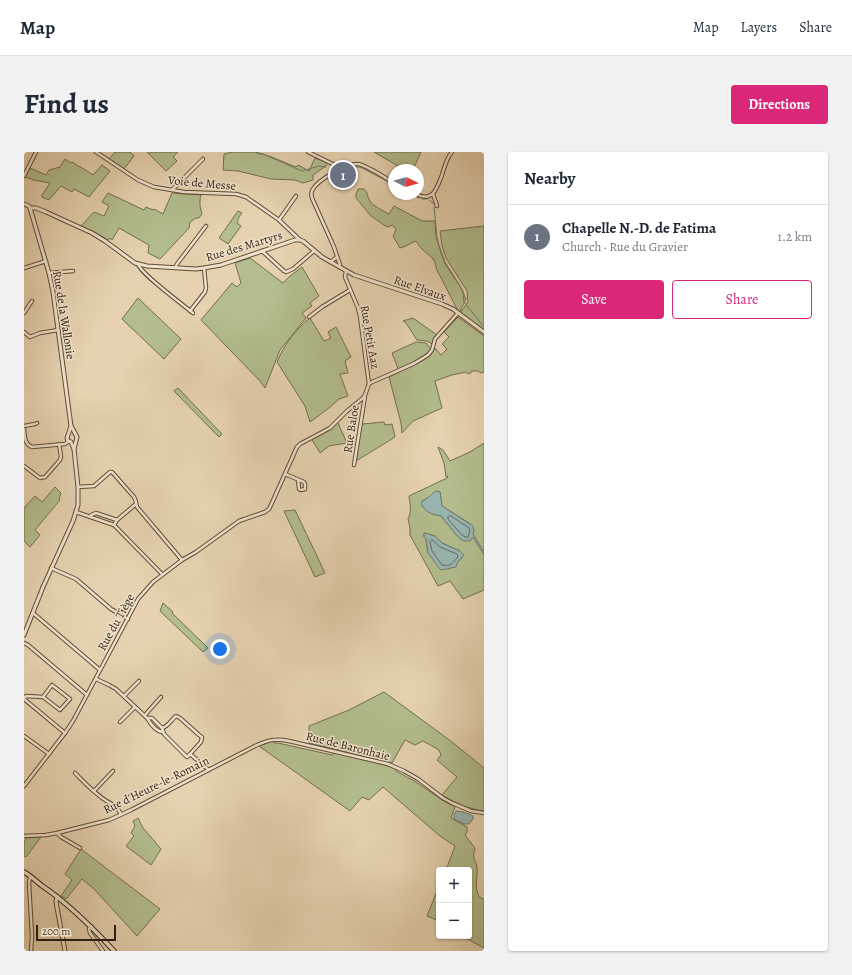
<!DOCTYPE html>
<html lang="en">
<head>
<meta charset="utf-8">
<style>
	body { margin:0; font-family:Alegreya,serif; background:#f2f2f3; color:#1f2937 }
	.controls { position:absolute; right:12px; bottom:12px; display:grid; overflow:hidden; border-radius:4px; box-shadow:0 1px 3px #0004 }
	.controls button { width:36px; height:36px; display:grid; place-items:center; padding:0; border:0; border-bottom:1px solid #e0e1e3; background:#fff; color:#1f2937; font:20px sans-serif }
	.compass { position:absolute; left:364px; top:12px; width:36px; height:36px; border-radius:50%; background:#fff; box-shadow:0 1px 3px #0004; rotate:96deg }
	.scale { position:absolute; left:12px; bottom:10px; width:80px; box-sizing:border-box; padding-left:4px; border:2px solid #331f0e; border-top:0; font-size:11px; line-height:14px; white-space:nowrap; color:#331f0e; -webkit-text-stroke:3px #efe2cc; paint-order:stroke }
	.you { position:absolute; left:196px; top:497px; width:14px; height:14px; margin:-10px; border:3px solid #fff; border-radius:50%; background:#1a73e8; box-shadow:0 0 0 6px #1a73e833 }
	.badge { display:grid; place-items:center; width:26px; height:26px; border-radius:50%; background:#db2777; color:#fff; font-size:13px; font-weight:700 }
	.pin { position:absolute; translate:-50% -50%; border:2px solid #fff; box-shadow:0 1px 4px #0006 }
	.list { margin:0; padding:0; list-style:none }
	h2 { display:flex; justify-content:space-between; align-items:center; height:52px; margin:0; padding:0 16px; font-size:17px }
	h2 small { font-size:13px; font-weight:400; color:#747a83 }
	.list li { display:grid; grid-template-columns:26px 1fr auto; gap:12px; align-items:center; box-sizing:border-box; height:64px; padding:0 16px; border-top:1px solid #e0e1e3 }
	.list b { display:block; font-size:15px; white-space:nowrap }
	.list p { margin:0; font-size:13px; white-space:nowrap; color:#747a83 }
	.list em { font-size:13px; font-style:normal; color:#747a83 }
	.actions { display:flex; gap:8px; padding:12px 16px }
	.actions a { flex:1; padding:9px 0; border:1px solid #db2777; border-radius:4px; text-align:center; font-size:14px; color:#db2777 }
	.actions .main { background:#db2777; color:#fff }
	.map { position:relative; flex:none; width:460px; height:799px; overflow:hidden; border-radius:4px }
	header { display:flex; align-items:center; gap:24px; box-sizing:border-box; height:56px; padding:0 20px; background:#fff; border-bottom:1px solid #e0e1e3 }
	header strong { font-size:19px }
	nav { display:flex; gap:22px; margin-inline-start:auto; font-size:14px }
	.intro { display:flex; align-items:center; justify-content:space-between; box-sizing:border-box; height:96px; padding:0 24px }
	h1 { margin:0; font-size:28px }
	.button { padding:10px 18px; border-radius:4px; background:#db2777; color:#fff; font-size:14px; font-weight:700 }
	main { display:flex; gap:24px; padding:0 24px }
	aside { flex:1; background:#fff; border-radius:4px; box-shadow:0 1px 3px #0004 }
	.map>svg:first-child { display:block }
</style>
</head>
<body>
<header>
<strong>Map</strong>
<nav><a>Map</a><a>Layers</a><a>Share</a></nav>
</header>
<div class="intro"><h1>Find us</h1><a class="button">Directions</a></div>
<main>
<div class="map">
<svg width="460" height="799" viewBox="0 0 460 799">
	<rect width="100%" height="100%" fill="#e6d2b0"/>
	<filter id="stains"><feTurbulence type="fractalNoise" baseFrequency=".005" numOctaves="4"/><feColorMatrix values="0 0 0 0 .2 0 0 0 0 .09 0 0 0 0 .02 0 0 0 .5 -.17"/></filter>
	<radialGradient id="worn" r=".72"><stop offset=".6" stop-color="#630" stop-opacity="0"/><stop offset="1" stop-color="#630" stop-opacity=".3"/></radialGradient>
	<!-- green -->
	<g fill="#b3bd8d" stroke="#736e4e" fill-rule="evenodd">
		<polygon points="91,0 106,0 110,4 100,17 85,7"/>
		<polygon points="123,0 154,0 149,5 153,9 142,19"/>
		<path d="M209 0C216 0 224 0 231 0 245 3 259 10 272 15L274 13 285 19 291 6 304 11 302 14 289 23V28L279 31 271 28 247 27 214 19 199 18 200 2Z"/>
		<polygon points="350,0 397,0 389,18 381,18"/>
		<path d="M41 7 47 11 48 10C55 15 63 18 69 23L78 13 86 19 65 45 50 37 48 40 37 34 25 48 18 45V43L26 31 10 28 1 25 6 16 22 23 25 18 36 15Z"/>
		<path d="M334 37H340L343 41C345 54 355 56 365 62L370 54 398 69H411L412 85 421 110 436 134 442 147 435 161 412 116C411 105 405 104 398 97 396 95 394 92 392 89 386 91 382 95 376 96L369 84 372 78 369 73 363 75 347 64 332 46V42Z"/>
		<path d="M84 41 120 58 122 55 129 58 130 57 139 62 148 41 160 42 177 43C175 50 176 55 178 62L175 66H172L166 70 165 76 136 107 124 101 125 93 95 76 88 88 86 86 84 88 72 81 57 74 70 60 80 64 85 54 78 50Z"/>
		<path d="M214 59 218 61C215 65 213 67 214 72L217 74 204 92 195 86Z"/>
		<polygon points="460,74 460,178 436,161 444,150 443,139 422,106 418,94 416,79"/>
		<polygon points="226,106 259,131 265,125 278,115 295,144 286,151 288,154 278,161 282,166 256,198 241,236 236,229 177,168 208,131 213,135 217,131 211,111"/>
		<polygon points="114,146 157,187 140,207 98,167"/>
		<polygon points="434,165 460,184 460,220 457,221 454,219 447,219 447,221 444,222 442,220 428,223 411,229 418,256 389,269 378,281 377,271 365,225 399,208 405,204 411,196 417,203 423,197 418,192 425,185 420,180 432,167"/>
		<path d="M286 166 300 189 307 186 304 180 312 175 327 205 321 209 324 221 316 222 324 244 315 247 305 256 286 270 281 254 253 210C260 193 272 177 286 166Z"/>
		<polygon points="389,166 413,183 410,186 408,192 403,189 393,188 382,171 379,169"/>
		<path d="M392 190 402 191 407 197C400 207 385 213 375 219L368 201Z"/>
		<polygon points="154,236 198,282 195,285 150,239"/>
		<polygon points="313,269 323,291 305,294 296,301 287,286 306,276"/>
		<polygon points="360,270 361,273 368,272 371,285 332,309 335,282 338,272"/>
		<path d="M460 291V438L439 447 426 429 414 434 386 383V376L384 367C388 359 386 352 385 344L423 326 424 324 422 325 420 311 414 295 419 298 426 309 446 300ZM416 340 418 354 445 371 450 378 448 385 435 386 417 364 408 362 398 349ZM400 381 411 384 418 391 429 396 436 399 440 403 433 411 425 417 404 401 402 387 400 385Z"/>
		<polygon points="31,335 37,341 35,347 36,348 11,378 16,383 6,395 0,389 0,356 11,344 18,350"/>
		<polygon points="271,358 301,421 291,425 260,359"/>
		<polygon points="139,451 149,460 148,461 184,496 179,500 136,459"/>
		<path d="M360 540 428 590 460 616V659C445 657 431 651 418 643L433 625 413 608 417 603 415 598 399 589 391 593 381 588 368 611 285 591V574L325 558Z"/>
		<path d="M249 589 250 591H254L308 603 310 600 361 613 372 617V619L392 630 418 648 431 655 427 666 443 675V680L441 683 451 696C448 708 451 705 453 715 454 726 450 734 455 745L460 747V796L438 784H445V718H422L431 694 416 684 359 635 345 648 338 645 326 659 235 594Z"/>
		<polygon points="114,666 119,676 137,697 127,713 102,694 110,684 107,681 111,674 109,669"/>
		<polygon points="17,685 2,705 0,704 0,689 3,686"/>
		<polygon points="57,697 136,757 113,784 70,737 58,727 42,747 37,744 48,728 41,722"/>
		<polygon points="415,734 415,769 403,764"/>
	</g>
	<!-- water -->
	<g fill="#98b6b2" stroke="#707a70">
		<path d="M413 339 416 340 418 354 449 374 450 378 449 382 460 400V403L449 385 446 389H440L435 386 417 364C407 362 402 361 397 352L398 349C406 346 407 341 413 339Z"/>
		<path d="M400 381C405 381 407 384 411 384L418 391 429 396 436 399 440 403 433 411 432 415 417 418 415 416 404 401 402 387 400 385Z"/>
		<path d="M432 659C437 659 444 661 449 664V667L445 672H440L430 667V663Z"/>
	</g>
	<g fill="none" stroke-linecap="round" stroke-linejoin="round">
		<!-- shore -->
		<g stroke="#666a60" stroke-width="1">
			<polygon points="425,364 427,364 445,376 446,378 444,385 441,385 437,382 424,367 424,365"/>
			<path d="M408 388 416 395 433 402 434 405C428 411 427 415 418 413L408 399 406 390Z"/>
		</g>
		<!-- stream -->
		<g stroke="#707a70" stroke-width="1">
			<polyline points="231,0 235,2 239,2 278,19 295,14 302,15"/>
			<polyline points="422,15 426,6"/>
			<polyline points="320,18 329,15 336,15 363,29"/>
			<polyline points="421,18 422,16"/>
			<polyline points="419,24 420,20"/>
			<polyline points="365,30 369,32"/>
			<polyline points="387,42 388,43"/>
			<polyline points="391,44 395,46"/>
			<polyline points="398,47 403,47"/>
			<polyline points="405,48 409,51 410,52"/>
			<polyline points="410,55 413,85 416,98 421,112 439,139 440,150 460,175"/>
		</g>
		<defs>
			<g id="minor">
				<polyline points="72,0 114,28 130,35 160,40 212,42 222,45 255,68 276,88"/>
				<polyline points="284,0 317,16"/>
				<polyline points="0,24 12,0"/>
				<polyline points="148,38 179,7"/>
				<path d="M392 42C409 51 413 36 418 23 420 16 422 10 425 4L428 0"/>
				<polyline points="409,42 413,54"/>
				<polyline points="255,68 272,44"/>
				<polyline points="238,99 260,119 262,120 269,117 290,99"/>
				<polyline points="306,110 309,108 313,105"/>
				<path d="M114 112C117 122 158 152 169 161"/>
				<path d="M315 115 316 113 310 95 288 46C287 43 287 40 289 37 294 28 323 11 334 12 344 14 360 25 370 31"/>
				<polyline points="0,116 22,109"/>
				<polyline points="151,116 153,112 182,74"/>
				<polyline points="25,121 49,119"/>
				<polyline points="166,159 181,140 182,136 180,116"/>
				<polyline points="0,161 8,149"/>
				<polyline points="285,165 298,155 326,138"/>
				<polyline points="0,180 6,185 16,181 34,178"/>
				<polyline points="345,232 348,230 362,224 391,211 404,203 408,198 411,187 434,161"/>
				<polyline points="0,274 11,272 13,271"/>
				<path d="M0 277C1 284 0 292 8 295L41 292 45 289"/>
				<polyline points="330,313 341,244"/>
				<polyline points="0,314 16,326 21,325 36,308 37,304 35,292"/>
				<polyline points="261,322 280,330 281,332 281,337 277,338 275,337 274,328"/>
				<path d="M54 335 70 334 86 320H88L110 345C112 348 112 351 113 355L158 408"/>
				<polyline points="52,360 90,373 138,422"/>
				<polyline points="66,365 67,363 72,361 93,368"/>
				<polyline points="90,373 93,368 112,352"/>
				<polyline points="27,416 52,427 87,457 104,467"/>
				<polyline points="9,461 76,518"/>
				<polyline points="0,491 4,493 63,543"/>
				<path d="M72 527 85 533 92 537 123 566C126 571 132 579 138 580"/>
				<polyline points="100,544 115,529"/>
				<polyline points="0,546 2,544 19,545 36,558 46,547 28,533 19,545"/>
				<polyline points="0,547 41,581"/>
				<polyline points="121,563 137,545"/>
				<polyline points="124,566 128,566 138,576 140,582 163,605 166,602 185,618"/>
				<polyline points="96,570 111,555"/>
				<path d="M138 576C144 575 147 568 152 564L156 566 175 583 178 585 177 590 166 602"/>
				<polyline points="0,584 25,602"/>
				<path d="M51 621C63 633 77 648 92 654L97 662"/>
				<polyline points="0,634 41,581 49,569 114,447 129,430 158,408 172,400 215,369 241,360 245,357 247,353 273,295 276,292 306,276 323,259 339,246 341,243 345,232 336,164 334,156 321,125 322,119"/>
				<polyline points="70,639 89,619"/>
				<polyline points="33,681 37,685 56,696"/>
				<path d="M0 684 22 683 33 681 85 668 107 658 231 594C244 588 251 586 265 589L364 612 380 619 394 627 419 646 428 651 447 659 460 661"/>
				<polyline points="6,725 5,731 8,784 7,799"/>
				<polyline points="67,774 65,777 66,781 79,799"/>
			</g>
			<g id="tertiary">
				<polyline points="0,52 5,54 6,56 12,56 22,60 68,81 81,89 111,111 123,114 172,117 180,116 197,113 271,88 276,88 279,89 298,105 330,123 418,152 429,157 460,180"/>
				<polyline points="6,56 25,121 29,140 47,274 53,285 50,297"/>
				<polyline points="0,483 19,435 49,369 54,353 54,335 50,297 47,290 44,289 43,286 47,274"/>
				<polyline points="33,744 32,750 41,799"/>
			</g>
			<path id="secondary" d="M0 720C6 723 12 729 17 733 45 752 68 775 90 799"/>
		</defs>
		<!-- minor casing -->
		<use href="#minor" stroke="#604c36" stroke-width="4.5"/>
		<!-- tertiary casing -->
		<use href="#tertiary" stroke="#604c36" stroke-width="5"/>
		<!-- secondary casing -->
		<use href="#secondary" stroke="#331f0e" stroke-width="5.5"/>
		<!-- minor -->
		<use href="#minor" stroke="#efe2cc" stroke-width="2.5"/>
		<!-- tertiary -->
		<use href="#tertiary" stroke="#efe2cc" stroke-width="3"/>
		<!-- secondary -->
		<use href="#secondary" stroke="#efe2cc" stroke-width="3.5"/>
	</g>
	<g text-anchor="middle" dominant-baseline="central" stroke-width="3" stroke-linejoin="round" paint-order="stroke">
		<!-- street labels -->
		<g font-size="12" fill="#331f0e" stroke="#efe2cc">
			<text transform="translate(178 31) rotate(5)">Voie de Messe</text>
			<text transform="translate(220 94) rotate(-17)">Rue des Martyrs</text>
			<text transform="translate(396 136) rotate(19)">Rue Elvaux</text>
			<text transform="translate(40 163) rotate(81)">Rue de la Wallonie</text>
			<text transform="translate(346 185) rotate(80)">Rue Petit Aaz</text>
			<text transform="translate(327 277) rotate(-81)">Rue Baloe</text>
			<text transform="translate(92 470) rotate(-61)">Rue du Tiège</text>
			<text transform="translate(324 594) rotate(14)">Rue de Baronhaie</text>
			<text transform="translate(132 633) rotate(-26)">Rue d'Heure-le-Romain</text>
		</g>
	</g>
	<rect width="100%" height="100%" filter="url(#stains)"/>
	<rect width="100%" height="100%" fill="url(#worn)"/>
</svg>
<div class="controls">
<button>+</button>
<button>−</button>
</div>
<svg class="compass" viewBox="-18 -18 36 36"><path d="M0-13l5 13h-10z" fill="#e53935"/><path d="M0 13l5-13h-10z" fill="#747a83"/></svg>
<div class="scale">200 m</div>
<div class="you"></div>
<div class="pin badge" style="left:319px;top:23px;background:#6b7280">1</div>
</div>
<aside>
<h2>Nearby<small></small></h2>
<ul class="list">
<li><span class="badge" style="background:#6b7280">1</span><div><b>Chapelle N.-D. de Fatima</b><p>Church · Rue du Gravier</p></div><em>1.2 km</em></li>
</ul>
<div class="actions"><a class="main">Save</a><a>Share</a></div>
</aside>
</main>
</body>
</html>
